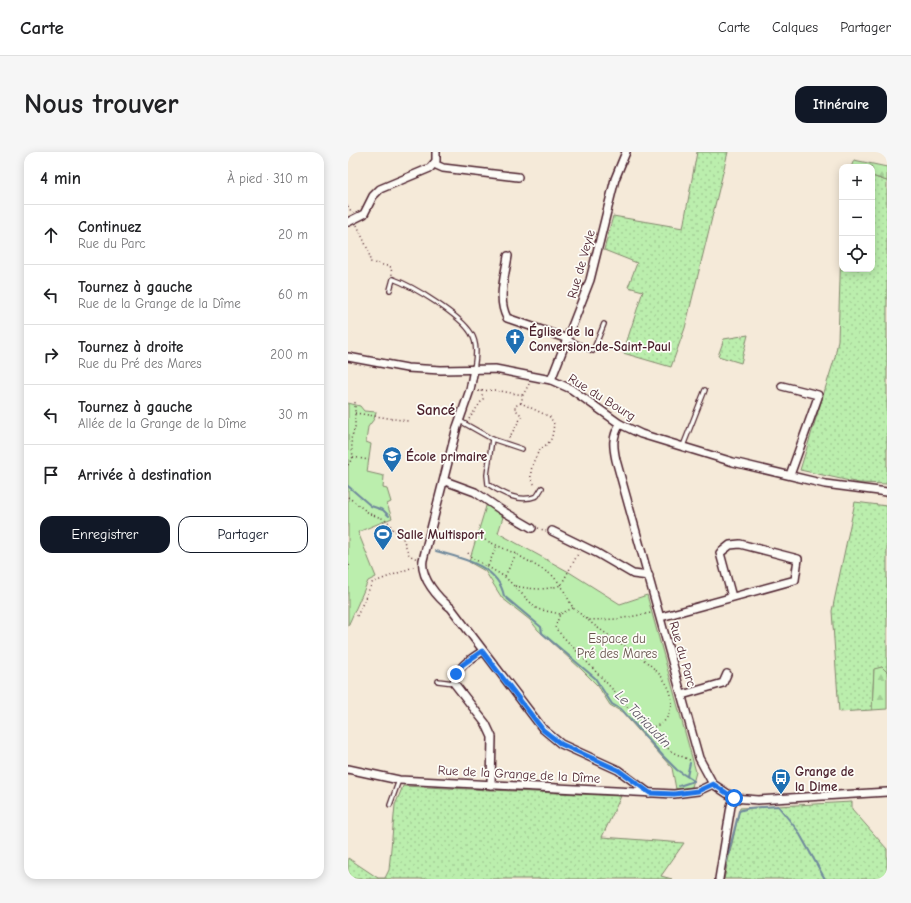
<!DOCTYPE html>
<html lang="fr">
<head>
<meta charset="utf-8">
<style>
	body { margin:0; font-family:"Comic Neue",sans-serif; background:#f6f6f6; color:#202124 }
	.controls { position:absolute; right:12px; top:12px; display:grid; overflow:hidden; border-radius:8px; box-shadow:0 2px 10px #0003 }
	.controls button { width:36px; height:36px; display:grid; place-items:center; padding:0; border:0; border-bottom:1px solid #e0e0e0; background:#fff; color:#202124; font:20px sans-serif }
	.stop { position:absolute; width:12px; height:12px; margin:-9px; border:3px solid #1a73e8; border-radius:50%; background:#fff }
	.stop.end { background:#1a73e8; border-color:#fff; box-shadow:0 1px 4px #0008 }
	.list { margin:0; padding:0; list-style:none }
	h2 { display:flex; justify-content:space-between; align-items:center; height:52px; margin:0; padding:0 16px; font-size:17px }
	h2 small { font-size:13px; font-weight:400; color:#757577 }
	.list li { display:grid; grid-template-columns:26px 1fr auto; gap:12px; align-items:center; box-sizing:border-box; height:60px; padding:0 16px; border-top:1px solid #e0e0e0 }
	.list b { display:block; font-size:15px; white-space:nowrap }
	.list p { margin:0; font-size:13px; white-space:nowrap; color:#757577 }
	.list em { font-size:13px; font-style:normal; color:#757577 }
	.actions { display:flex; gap:8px; padding:12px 16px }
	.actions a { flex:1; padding:9px 0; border:1px solid #111827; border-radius:12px; text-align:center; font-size:14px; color:#111827 }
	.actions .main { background:#111827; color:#fff }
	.icon { flex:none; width:22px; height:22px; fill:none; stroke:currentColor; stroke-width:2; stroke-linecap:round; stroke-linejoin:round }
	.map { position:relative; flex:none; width:539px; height:727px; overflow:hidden; border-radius:12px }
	header { display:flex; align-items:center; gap:24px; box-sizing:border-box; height:56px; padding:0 20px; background:#fff; border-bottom:1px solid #e0e0e0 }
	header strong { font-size:19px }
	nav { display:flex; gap:22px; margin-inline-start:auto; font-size:14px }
	.intro { display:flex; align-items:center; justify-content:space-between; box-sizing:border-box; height:96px; padding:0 24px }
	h1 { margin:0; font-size:28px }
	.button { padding:10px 18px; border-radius:12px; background:#111827; color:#fff; font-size:14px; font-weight:700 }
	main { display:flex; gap:24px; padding:0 24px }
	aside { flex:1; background:#fff; border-radius:12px; box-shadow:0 2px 10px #0003 }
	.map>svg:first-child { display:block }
</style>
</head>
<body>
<header>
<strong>Carte</strong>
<nav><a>Carte</a><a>Calques</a><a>Partager</a></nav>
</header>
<div class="intro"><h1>Nous trouver</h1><a class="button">Itinéraire</a></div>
<main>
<aside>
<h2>4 min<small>À pied · 310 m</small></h2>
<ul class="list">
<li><svg class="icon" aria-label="ahead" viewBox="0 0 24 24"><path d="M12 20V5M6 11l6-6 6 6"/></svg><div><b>Continuez</b><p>Rue du Parc</p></div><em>20 m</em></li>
<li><svg class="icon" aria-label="left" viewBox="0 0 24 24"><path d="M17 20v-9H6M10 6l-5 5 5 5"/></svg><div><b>Tournez à gauche</b><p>Rue de la Grange de la Dîme</p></div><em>60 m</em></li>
<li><svg class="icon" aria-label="right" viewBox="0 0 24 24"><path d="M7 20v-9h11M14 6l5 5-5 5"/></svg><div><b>Tournez à droite</b><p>Rue du Pré des Mares</p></div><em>200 m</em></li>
<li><svg class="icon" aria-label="left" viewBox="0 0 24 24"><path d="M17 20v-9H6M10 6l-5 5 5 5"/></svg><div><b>Tournez à gauche</b><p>Allée de la Grange de la Dîme</p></div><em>30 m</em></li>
<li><svg class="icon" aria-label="arrive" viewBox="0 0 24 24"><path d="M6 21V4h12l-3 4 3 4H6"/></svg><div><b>Arrivée à destination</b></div></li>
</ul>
<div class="actions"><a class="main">Enregistrer</a><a>Partager</a></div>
</aside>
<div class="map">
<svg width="539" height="727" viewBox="0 0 539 727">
	<defs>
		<pattern id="grass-dots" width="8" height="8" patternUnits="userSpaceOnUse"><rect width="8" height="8" fill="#bbeead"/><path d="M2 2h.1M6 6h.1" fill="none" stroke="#a2cc95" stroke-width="1.8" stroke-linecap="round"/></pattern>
		<pattern id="forest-firs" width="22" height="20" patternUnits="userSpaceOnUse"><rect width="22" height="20" fill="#bbeead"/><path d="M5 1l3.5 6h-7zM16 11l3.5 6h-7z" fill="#a2cc95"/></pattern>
	</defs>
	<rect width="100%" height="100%" fill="#f5ead9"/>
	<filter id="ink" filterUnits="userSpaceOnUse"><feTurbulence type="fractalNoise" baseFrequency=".025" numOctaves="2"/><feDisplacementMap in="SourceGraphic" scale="8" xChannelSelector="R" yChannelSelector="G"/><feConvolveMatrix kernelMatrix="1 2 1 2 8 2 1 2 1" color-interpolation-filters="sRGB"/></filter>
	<g filter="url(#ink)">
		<!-- grass -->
		<g fill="url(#grass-dots)" stroke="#82866c">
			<polygon points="349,0 380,0 337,176 323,215 275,201 295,139 280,135 289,111 256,98 265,64 335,76"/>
			<polygon points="524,24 539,29 539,332 511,331 452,318 487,205 490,188 494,66 494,117 524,117"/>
			<polygon points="400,183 393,211 370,204 376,187"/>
			<polygon points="507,350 539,354 539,520 534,515 526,518 524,558 491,560 484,459"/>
			<polygon points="55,634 273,644 254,685 336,691 313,724 324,727 0,727 0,706 30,726 37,726 41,718 47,653"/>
			<polygon points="504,650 504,657 539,697 539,727 376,727 392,656"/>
		</g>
		<!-- forest -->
		<g fill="url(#forest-firs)" stroke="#82866c">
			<polygon points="506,8 539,15 539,29 524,24 524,15 503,15"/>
			<polygon points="534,515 539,520 539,557 524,558 526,517"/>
		</g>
		<!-- park -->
		<g fill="#bbeead" stroke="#82866c">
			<polygon points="0,251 12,254 16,259 28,260 26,267 20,275 18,290 23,292 19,320 36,324 35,336 39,337 43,350 39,352 44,366 10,380 28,425 20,429 0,474"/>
			<polygon points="139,351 155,365 150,381 221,420 272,452 299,443 348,620 344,635 328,637 324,616 274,560 262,553 250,534 233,517 190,478 182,468 154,446 137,419 121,410"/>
		</g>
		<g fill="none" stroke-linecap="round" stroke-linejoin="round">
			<!-- stream -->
			<g stroke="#6f899c" stroke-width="2">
				<polyline points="0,334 23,354 35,358 41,364"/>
				<path d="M88 399C113 406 150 413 156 444L193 475 194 481 247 526 264 552 274 558 315 604 329 618 346 629"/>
				<polyline points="339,624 342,611"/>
				<polyline points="331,634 346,629"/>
				<polyline points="377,716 391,659 401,656 430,654 450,679 477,727"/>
			</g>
			<defs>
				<g id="lane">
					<path d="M42 138 45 127C65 134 112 163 123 181 130 192 128 205 126 217"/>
					<polyline points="220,187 245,199 256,172"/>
					<polyline points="112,269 144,287 174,297"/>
					<path d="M144 287 139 323 140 332C155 342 172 351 189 344L194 336"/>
					<polyline points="335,294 357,238"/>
					<polyline points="90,529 106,531"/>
					<polyline points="42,653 51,628"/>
				</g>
				<g id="street">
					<polyline points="86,12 95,16 170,25"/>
					<polyline points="0,70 16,62 25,44 32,37 82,16 88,9 88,0"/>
					<path d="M160 104C157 124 149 147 159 166L220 187"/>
					<polyline points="0,205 59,216 93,218 147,217 203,228 223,237 272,272 293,282 385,310 477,332 539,340"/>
					<path d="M126 217 122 238 109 275 75 408C72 426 90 446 103 456L195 577 213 592 270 618 301 641"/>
					<polyline points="203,228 242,128 267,27 278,0"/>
					<polyline points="434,234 470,243 470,245 442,323"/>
					<path d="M272 272C264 285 265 294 268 308L351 606 365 632 386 646"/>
					<polyline points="97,329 127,340 153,358 184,376"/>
					<polyline points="204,379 249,401 285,422 301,424"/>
					<polyline points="313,465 447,428 450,407 392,392 382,393 372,401 384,445"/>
					<path d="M135 499C121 508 109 515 106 531L138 572 144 585 143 633"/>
					<polyline points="334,543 375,531 379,522"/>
					<polyline points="0,617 51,628 326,642 350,639 365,632"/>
					<polyline points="386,646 410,648 539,640"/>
					<polyline points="371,727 383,654 386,646"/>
				</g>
			</defs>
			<!-- lane casing -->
			<use href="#lane" stroke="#4a1f2b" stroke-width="6"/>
			<!-- street casing -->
			<use href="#street" stroke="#4a1f2b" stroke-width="10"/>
			<!-- path -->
			<g stroke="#4a1f2b" stroke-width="1.5" stroke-dasharray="1 3" stroke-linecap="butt">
				<polyline points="0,54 4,61"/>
				<polyline points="9,73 21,100 22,110 43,115 44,123"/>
				<path d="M181 232 175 243 173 251 202 265 206 272C205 277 205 286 201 290 198 294 194 295 191 299 186 307 177 327 188 333"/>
				<polyline points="130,239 146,238 175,243"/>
				<polyline points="7,261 60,269"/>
				<polyline points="121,267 135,247 133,238"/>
				<polyline points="161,286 174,264 167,257 167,254 173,251"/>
				<polyline points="5,305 21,308"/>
				<polyline points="0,313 5,305 3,287 7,275 7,250"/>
				<polyline points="0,345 22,362 39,368 45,378 53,381 61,403 69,407"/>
				<polyline points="190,376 198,379"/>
				<polyline points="126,383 168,402 204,423 213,433 225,456 240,468 270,467 303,461"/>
				<polyline points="120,401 123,405 157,425 189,457 212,462"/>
				<polyline points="0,411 2,411 0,418"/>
				<polyline points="140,414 149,393"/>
				<polyline points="157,424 168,402"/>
				<path d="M167 434C183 437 196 439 213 433L231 400"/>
				<path d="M225 456 212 462 207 476 267 540 296 575C303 576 313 574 318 567 346 524 263 490 240 468"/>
				<polyline points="9,464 24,431 68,414"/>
				<polyline points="296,575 324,600 344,609"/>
			</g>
			<!-- lane -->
			<use href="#lane" stroke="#fdfcf7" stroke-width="3.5"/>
			<!-- street -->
			<use href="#street" stroke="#fdfcf7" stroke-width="7"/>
		</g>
	</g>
	<g fill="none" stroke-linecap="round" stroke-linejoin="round" filter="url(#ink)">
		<!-- route -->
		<polyline stroke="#1a73e8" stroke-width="5" points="108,522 114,513 134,499 195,578 213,592 270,618 302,641 326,642 350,639 365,632 386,646"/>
	</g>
	<!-- icons -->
	<defs>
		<symbol id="church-pin" viewBox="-11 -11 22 30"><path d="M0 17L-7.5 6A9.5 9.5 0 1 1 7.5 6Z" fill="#1f6fb2" stroke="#fdfcf7"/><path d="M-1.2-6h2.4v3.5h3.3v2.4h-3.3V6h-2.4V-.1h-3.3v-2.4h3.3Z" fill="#fff"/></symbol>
		<symbol id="school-pin" viewBox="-11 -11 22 30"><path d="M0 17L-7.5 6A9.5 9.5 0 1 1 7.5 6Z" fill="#1f6fb2" stroke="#fdfcf7"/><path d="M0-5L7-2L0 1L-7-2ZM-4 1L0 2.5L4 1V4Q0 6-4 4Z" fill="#fff"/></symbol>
		<symbol id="stadium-pin" viewBox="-11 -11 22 30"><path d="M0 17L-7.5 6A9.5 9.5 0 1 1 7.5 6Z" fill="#1f6fb2" stroke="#fdfcf7"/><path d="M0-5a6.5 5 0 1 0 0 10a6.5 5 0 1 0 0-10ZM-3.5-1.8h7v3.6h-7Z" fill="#fff"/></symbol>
		<symbol id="bus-pin" viewBox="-11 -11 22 30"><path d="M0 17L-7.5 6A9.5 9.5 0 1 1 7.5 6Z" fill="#1f6fb2" stroke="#fdfcf7"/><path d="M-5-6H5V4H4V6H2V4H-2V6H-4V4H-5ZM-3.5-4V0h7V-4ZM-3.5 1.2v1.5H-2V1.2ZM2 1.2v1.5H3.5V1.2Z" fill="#fff"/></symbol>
	</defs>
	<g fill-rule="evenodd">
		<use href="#church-pin" x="156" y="175" width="22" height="30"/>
		<use href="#school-pin" x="33" y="293" width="22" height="30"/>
		<use href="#stadium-pin" x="24" y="371" width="22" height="30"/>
		<use href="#bus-pin" x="422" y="615" width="22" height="30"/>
	</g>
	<g text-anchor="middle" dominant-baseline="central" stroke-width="3.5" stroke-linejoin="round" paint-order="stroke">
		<!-- street labels -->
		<g font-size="13" fill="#4a1f2b" stroke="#fdfcf7">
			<text transform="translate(233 112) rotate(-74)">Rue de Veyle</text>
			<text transform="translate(254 245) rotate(32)">Rue du Bourg</text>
			<text transform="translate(335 502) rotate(74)">Rue du Parc</text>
			<text transform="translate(171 622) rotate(3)">Rue de la Grange de la Dîme</text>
		</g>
		<!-- poi labels -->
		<g font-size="13" font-weight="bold" fill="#4a1f2b" stroke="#fdfcf7" text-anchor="start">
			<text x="181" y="179">Église de la<tspan x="181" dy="15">Conversion-de-Saint-Paul</tspan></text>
			<text x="58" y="304">École primaire</text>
			<text x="49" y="382">Salle Multisport</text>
			<text x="447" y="619">Grange de<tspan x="447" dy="15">la Dime</tspan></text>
		</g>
		<!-- park labels -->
		<g font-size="13" fill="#66534c" stroke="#fdfcf7">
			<text x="269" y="486">Espace du<tspan x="269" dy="15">Pré des Mares</tspan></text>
		</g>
		<!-- water labels -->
		<g font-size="14" font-style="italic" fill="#5c5463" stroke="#fdfcf7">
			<text transform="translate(295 567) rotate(46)">Le Tariaudin</text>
		</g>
		<!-- quarter labels -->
		<g font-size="15" font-weight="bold" fill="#4a1f2b" stroke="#fdfcf7">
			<text x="88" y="258">Sancé</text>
		</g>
	</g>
</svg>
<div class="controls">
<button>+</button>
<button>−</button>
<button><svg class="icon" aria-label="locate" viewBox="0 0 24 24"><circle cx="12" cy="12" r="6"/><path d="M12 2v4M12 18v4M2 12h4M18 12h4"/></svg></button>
</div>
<div class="stop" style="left:386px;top:646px"></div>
<div class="stop end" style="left:108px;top:522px"></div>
</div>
</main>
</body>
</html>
